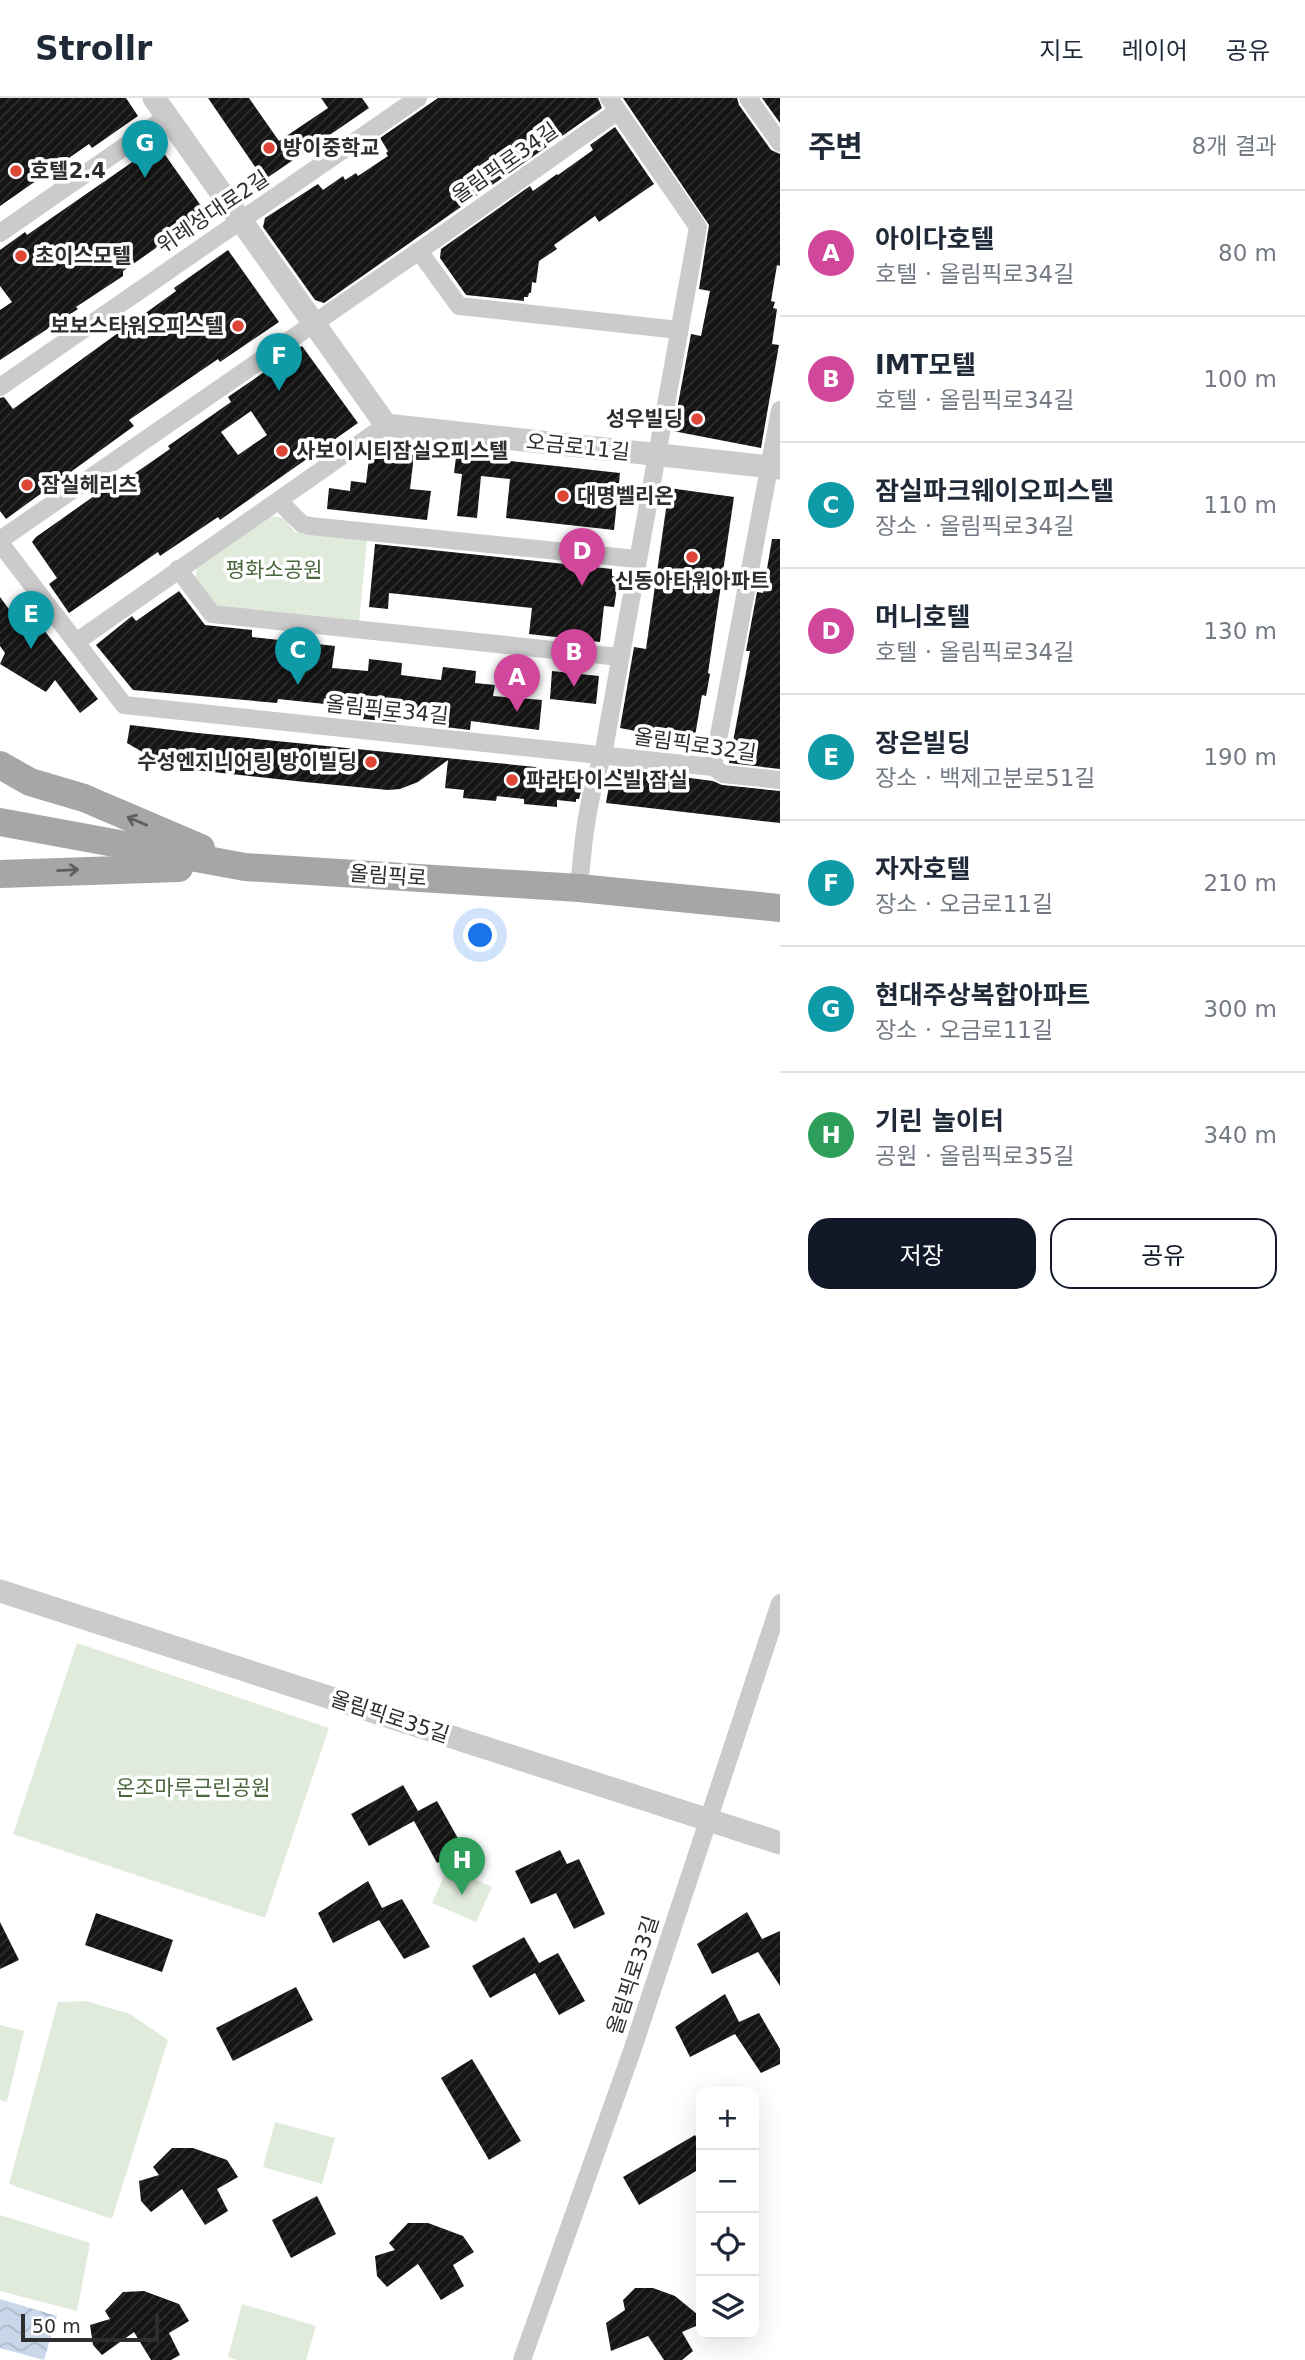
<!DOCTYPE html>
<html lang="ko">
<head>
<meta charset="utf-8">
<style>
	body { margin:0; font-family:"DejaVu Sans","Noto Sans KR",sans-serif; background:#f6f6f7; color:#1f2937 }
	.controls { position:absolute; right:21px; bottom:21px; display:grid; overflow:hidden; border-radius:14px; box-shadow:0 7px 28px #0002 }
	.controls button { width:63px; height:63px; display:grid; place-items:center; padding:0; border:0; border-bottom:2px solid #e0e1e3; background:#fff; color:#1f2937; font:35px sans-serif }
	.scale { position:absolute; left:21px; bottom:18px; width:138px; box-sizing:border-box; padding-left:7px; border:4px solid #2e2e2e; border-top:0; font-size:19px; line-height:24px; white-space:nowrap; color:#2e2e2e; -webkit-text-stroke:5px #fff; paint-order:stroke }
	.you { position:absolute; left:481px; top:838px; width:24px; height:24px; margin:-18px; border:5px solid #fff; border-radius:50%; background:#1a73e8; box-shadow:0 0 0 10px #1a73e833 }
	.badge { display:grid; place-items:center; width:46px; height:46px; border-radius:50%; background:#111827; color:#fff; font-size:23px; font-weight:700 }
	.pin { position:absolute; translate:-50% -58px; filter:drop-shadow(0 2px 4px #0008) }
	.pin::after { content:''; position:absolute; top:37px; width:24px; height:21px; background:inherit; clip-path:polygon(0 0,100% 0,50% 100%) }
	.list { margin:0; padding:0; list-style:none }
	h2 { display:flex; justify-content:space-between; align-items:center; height:91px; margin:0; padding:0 28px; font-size:30px }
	h2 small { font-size:23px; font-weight:400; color:#747a83 }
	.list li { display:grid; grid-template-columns:46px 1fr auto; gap:21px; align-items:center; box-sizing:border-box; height:126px; padding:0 28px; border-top:2px solid #e0e1e3 }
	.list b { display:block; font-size:26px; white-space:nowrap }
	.list p { margin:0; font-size:23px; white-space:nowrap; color:#747a83 }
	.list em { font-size:23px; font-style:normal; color:#747a83 }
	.actions { display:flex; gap:14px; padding:21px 28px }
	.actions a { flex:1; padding:16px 0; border:2px solid #111827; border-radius:21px; text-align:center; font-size:24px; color:#111827 }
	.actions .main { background:#111827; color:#fff }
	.icon { flex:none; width:38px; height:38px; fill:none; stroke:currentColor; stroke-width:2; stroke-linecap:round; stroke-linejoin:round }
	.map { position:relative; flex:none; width:780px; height:2262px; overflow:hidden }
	header { display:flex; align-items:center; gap:42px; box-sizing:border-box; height:98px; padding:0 35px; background:#fff; border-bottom:2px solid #e0e1e3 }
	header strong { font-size:33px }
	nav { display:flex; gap:38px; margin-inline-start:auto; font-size:24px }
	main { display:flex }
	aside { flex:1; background:#fff }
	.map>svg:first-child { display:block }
</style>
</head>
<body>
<header>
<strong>Strollr</strong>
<nav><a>지도</a><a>레이어</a><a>공유</a></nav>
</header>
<main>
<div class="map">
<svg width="780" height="2262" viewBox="0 0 780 2262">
	<defs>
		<pattern id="water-waves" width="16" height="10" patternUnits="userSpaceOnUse" patternTransform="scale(1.75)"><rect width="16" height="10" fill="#c9d7ea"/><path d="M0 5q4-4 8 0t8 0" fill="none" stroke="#adb9c9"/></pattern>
		<pattern id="building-hatch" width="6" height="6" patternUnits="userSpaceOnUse" patternTransform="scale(1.75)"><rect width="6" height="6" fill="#151515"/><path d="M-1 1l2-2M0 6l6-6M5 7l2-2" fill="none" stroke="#2f2f2f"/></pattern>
	</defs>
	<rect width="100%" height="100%" fill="#fff"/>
	<!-- park -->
	<g fill="#e1ebdc">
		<polygon points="270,418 284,420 295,434 367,442 359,524 216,509 195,482 197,468"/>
		<polygon points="77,1545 329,1630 265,1820 13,1736"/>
		<polygon points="448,1769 492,1789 476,1824 432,1805"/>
		<polygon points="86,1903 130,1916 168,1942 112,2121 9,2086 58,1904"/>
		<polygon points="0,1927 24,1933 7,2004 0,2002"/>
		<polygon points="275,2024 335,2040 322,2086 263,2069"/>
		<polygon points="0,2117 90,2145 77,2213 0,2193"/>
		<polygon points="242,2206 316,2228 306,2262 236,2262 228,2259"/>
	</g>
	<!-- water -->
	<polygon fill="url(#water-waves)" points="0,2201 57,2218 44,2262 0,2250"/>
	<!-- building -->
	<g fill="url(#building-hatch)" fill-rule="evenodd">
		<polygon points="0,0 126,0 138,18 92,50 89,46 0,108"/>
		<polygon points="208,0 249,0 279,43 328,10 321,0 362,0 369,10 264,82"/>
		<polygon points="438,0 598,0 602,10 324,205 315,202 263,129 265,120 318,86 323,92 343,78 345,82 356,75 358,78 388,58 386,55 388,53 380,40"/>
		<polygon points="623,0 737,0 739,7 771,52 780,56 780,168 777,167 771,203 775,204 773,210 777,211 772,246 779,247 761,350 673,333 691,236 701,238 710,193 699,191 709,127"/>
		<polygon points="762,0 780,0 780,25"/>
		<polygon points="615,29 654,86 599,124 595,118 554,147 557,151 539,163 536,185 532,184 531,195 529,195 528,199 524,199 524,203 466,197 440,160 441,151 530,88 533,93 557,76 558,77 593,52 590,47"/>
		<polygon points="154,49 161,51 211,122 171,150 166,143 123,173 123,178 76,209 78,211 0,262 0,212 12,204 0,188 0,152 25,134 27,137"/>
		<polygon points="228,152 279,224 220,264 218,261 129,322 134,328 6,421 0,413 0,300 4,299 13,311 176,193 174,190"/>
		<path d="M302 248 358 325 220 422 218 419 160 458 158 454 69 515 49 486 57 480 32 444 36 439 114 384 128 380 170 351 168 348 231 304 228 299ZM251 313 267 337 238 357 221 334Z"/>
		<polygon points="433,346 503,354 502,362 620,375 614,432 506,420 510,381 481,378 477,420 457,418 462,376 454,375 456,359 432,356"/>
		<polygon points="370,352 414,357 410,391 431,393 427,422 327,411 329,390 350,393 351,383 366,385"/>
		<polygon points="669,390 734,399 708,575 710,576 706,598 702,597 694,644 620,630 634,549 646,551"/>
		<polygon points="772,441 780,441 780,671 729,665 750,553 746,553 757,494 763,495"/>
		<polygon points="375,446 612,471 612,478 619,479 614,509 604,508 600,544 529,536 532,510 389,495 388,511 369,509"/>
		<polygon points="179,493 205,527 252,532 252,539 335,548 332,570 368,573 369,561 402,565 401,577 441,582 443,569 476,573 475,585 495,587 493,598 542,602 539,632 471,623 470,632 436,628 438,614 398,609 396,624 363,621 364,605 335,602 334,607 278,601 277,605 133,592 96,547 132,518 136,523"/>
		<polygon points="0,499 17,522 29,513 98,601 80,615 55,582 46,594 0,566 5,555 0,548"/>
		<polygon points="552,573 599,578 596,606 550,601"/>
		<polygon points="130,627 198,635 586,674 579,701 576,701 576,704 557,702 557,709 524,706 524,701 497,698 496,703 463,700 464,692 445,690 448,662 418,684 400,691 388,692 305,684 168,669 127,645"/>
		<polygon points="612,670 713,683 722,687 780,693 780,725 606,705"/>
		<polygon points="403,1687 418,1713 437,1703 464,1751 437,1765 414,1723 369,1748 351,1716"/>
		<polygon points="560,1752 567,1766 579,1761 605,1816 574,1831 556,1795 531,1806 515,1773"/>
		<polygon points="368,1783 382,1810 402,1801 430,1849 404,1861 379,1822 333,1845 318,1815"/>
		<polygon points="747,1814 762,1841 780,1833 780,1888 758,1854 712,1876 697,1846"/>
		<polygon points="96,1815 173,1842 162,1874 85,1847"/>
		<polygon points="0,1824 19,1862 0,1871"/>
		<polygon points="524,1839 539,1865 558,1855 585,1903 559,1917 535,1875 490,1900 472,1868"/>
		<polygon points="296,1889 313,1922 233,1963 216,1930"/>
		<polygon points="725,1896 739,1924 759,1915 780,1951 780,1966 761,1975 735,1936 690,1959 675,1929"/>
		<polygon points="472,1961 521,2043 489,2062 441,1980"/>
		<polygon points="695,2037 701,2048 701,2070 639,2107 623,2079"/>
		<polygon points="172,2050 193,2050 227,2062 238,2079 217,2091 228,2113 205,2127 182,2091 151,2114 141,2103 139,2083 159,2077 153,2069"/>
		<polygon points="317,2098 336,2136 291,2160 272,2122"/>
		<polygon points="408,2125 428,2125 463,2138 474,2154 453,2167 464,2188 441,2202 418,2166 387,2189 377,2178 375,2158 395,2152 389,2145"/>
		<polygon points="635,2190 653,2190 675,2198 697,2216 696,2228 682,2234 693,2253 682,2262 664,2262 648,2238 611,2253 606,2225 625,2212 623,2202"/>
		<polygon points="144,2193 179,2206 189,2223 169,2235 180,2257 171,2262 151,2262 134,2234 102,2257 93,2247 90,2227 110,2221 105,2213 123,2194"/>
	</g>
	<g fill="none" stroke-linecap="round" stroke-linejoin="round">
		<!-- minor -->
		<g stroke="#cbcbcb" stroke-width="18">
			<polyline points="748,0 780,45"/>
			<polyline points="0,135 167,19"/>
			<polyline points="419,153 618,13"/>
			<polyline points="0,289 418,0"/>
			<polyline points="279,403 302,426 310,428 637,461"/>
			<polyline points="0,442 419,153 459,208 679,232"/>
			<polyline points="0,445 124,607 713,669 723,676 780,682"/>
			<polyline points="178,471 212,516 620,559"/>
			<polyline points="76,544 386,327"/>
			<polyline points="713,669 780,312"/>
			<path d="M579 790C583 745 587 700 603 657L698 129 609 0"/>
			<polyline points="522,2262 632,1953 780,1505"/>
		</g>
		<!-- tertiary -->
		<g stroke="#cbcbcb" stroke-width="23">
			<polyline points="154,0 386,327 780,370"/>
			<polyline points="0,1493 780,1745"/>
		</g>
		<!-- primary -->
		<g stroke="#a6a6a6" stroke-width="28">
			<polyline points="0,667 30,684 84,700 201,750"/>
			<polyline points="0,724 245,769 579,790 780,810"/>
			<polyline points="0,776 179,770"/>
		</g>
	</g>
	<!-- one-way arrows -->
	<defs><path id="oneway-shaft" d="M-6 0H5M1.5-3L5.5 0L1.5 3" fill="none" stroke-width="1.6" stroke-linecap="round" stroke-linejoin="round" transform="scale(1.75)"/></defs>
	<g stroke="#5e5e5e">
		<use href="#oneway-shaft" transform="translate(137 723) rotate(-157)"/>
		<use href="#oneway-shaft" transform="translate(68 772) rotate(-3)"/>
	</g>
	<!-- markers -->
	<g fill="#dd4637" stroke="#fff" stroke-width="2.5">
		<circle cx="269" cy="50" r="7"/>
		<circle cx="16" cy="73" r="7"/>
		<circle cx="21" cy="158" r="7"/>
		<circle cx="238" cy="228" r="7"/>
		<circle cx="697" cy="321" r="7"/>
		<circle cx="282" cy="353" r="7"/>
		<circle cx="27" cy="387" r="7"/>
		<circle cx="563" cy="398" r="7"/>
		<circle cx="692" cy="459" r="7"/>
		<circle cx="371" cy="664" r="7"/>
		<circle cx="512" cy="682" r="7"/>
	</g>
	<g text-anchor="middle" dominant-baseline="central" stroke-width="7" stroke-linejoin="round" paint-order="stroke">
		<!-- poi labels -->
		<g font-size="21" font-weight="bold" fill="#2e2e2e" stroke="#fff" text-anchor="start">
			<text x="283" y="50">방이중학교</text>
			<text x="30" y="73">호텔2.4</text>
			<text x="35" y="158">초이스모텔</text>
			<text x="224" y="228" text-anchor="end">보보스타워오피스텔</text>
			<text x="683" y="321" text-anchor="end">성우빌딩</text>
			<text x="296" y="353">사보이시티잠실오피스텔</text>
			<text x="41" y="387">잠실헤리츠</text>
			<text x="577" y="398">대명벨리온</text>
			<text x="692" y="483" text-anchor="middle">신동아타워아파트</text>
			<text x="357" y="664" text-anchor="end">수성엔지니어링 방이빌딩</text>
			<text x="526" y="682">파라다이스빌 잠실</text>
		</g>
		<!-- street labels -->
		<g font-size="21" fill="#2e2e2e" stroke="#fff">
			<text transform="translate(505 65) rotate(-35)">올림픽로34길</text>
			<text transform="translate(213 114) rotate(-34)">위례성대로2길</text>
			<text transform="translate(578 349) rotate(6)">오금로11길</text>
			<text transform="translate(387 612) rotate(6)">올림픽로34길</text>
			<text transform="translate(695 647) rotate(8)">올림픽로32길</text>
			<text transform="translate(388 778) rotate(4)">올림픽로</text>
			<text transform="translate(390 1619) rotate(18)">올림픽로35길</text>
			<text transform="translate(633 1877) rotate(-72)">올림픽로33길</text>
		</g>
		<!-- park labels -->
		<g font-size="21" fill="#4a673d" stroke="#fff">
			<text x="274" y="472">평화소공원</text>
			<text x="193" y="1690">온조마루근린공원</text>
		</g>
	</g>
</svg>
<div class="controls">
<button>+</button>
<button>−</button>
<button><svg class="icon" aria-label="locate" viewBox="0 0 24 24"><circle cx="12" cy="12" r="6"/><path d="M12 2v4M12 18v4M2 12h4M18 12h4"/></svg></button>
<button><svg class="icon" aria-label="layers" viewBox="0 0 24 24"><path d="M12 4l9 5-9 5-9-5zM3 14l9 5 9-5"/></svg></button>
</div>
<div class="scale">50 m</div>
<div class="you"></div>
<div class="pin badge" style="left:517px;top:614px;background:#d1479c">A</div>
<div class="pin badge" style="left:574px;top:589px;background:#d1479c">B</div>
<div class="pin badge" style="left:298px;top:587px;background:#0f9aa8">C</div>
<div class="pin badge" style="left:582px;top:488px;background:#d1479c">D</div>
<div class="pin badge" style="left:31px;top:551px;background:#0f9aa8">E</div>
<div class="pin badge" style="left:279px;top:293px;background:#0f9aa8">F</div>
<div class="pin badge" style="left:145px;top:80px;background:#0f9aa8">G</div>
<div class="pin badge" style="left:462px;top:1797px;background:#2e9e5b">H</div>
</div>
<aside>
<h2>주변<small>8개 결과</small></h2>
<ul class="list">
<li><span class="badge" style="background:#d1479c">A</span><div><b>아이다호텔</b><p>호텔 · 올림픽로34길</p></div><em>80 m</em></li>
<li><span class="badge" style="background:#d1479c">B</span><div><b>IMT모텔</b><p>호텔 · 올림픽로34길</p></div><em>100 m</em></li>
<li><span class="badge" style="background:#0f9aa8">C</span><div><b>잠실파크웨이오피스텔</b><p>장소 · 올림픽로34길</p></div><em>110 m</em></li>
<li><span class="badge" style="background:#d1479c">D</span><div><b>머니호텔</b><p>호텔 · 올림픽로34길</p></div><em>130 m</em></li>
<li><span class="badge" style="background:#0f9aa8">E</span><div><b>장은빌딩</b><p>장소 · 백제고분로51길</p></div><em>190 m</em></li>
<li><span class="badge" style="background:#0f9aa8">F</span><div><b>자자호텔</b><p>장소 · 오금로11길</p></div><em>210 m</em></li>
<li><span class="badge" style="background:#0f9aa8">G</span><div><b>현대주상복합아파트</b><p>장소 · 오금로11길</p></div><em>300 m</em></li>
<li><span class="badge" style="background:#2e9e5b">H</span><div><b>기린 놀이터</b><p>공원 · 올림픽로35길</p></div><em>340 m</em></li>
</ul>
<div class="actions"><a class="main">저장</a><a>공유</a></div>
</aside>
</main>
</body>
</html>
